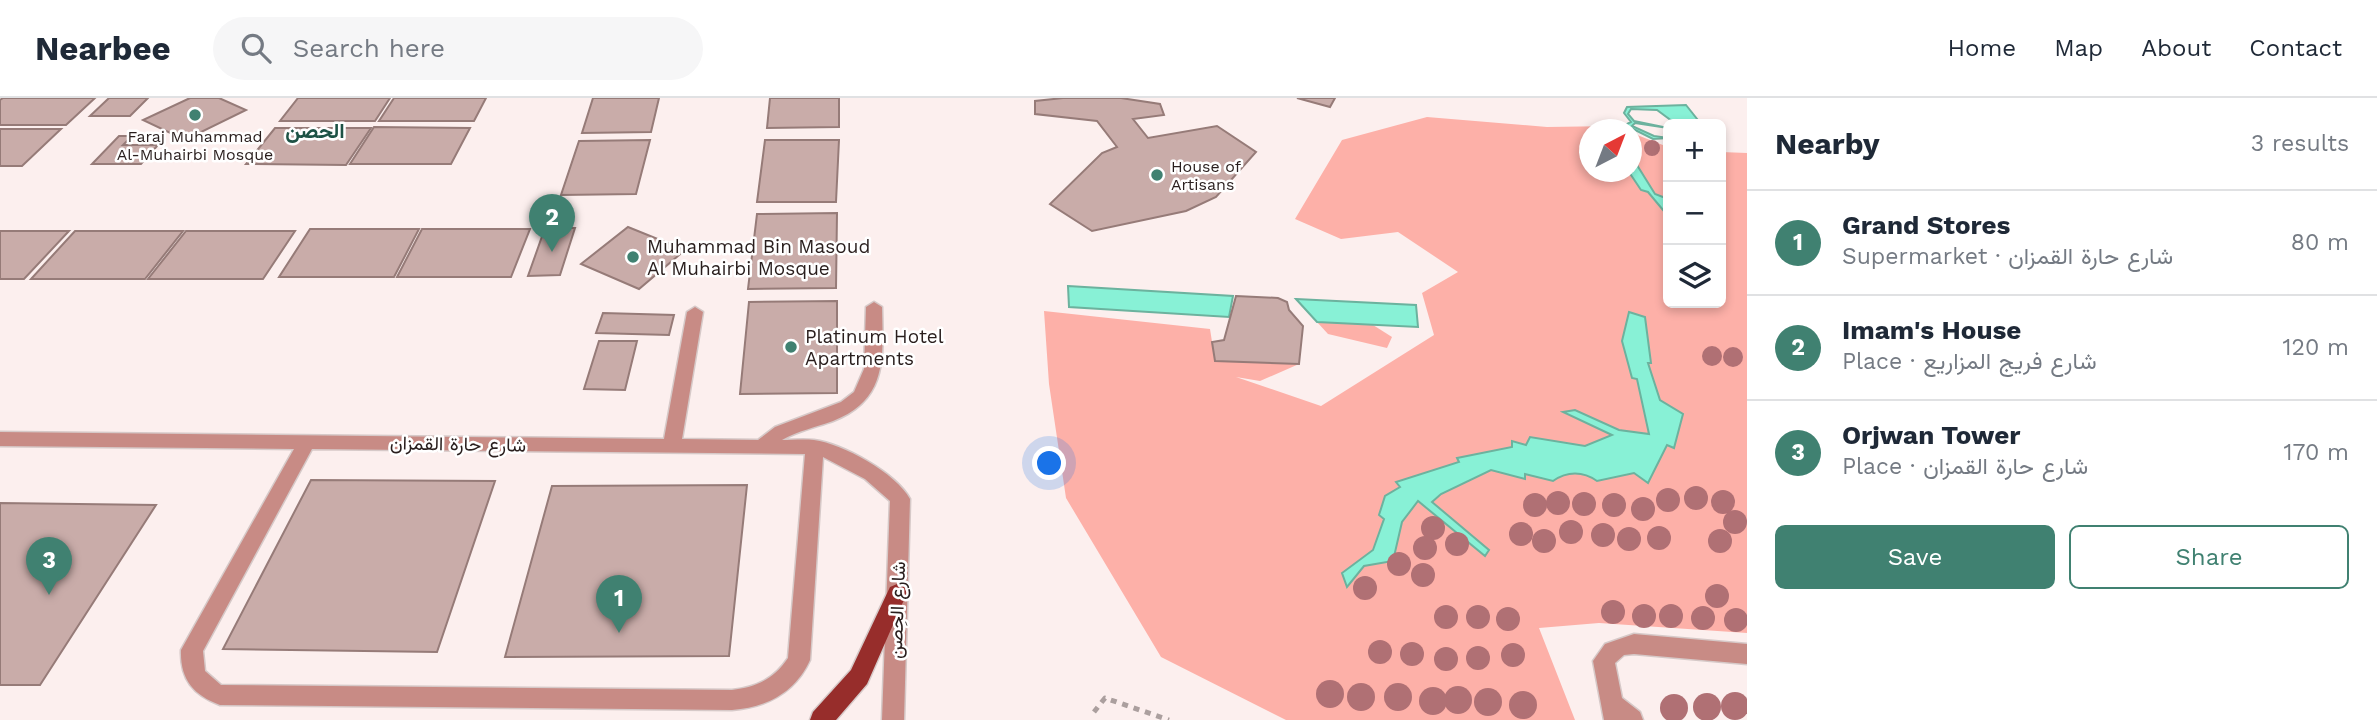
<!DOCTYPE html>
<html lang="en">
<head>
<meta charset="utf-8">
<style>
	body { margin:0; font-family:"Work Sans",Vazirmatn,sans-serif; background:#f6f6f7; color:#1f2937 }
	.controls { position:absolute; right:21px; top:21px; display:grid; overflow:hidden; border-radius:10px; box-shadow:0 4px 10px #0003 }
	.controls button { width:63px; height:63px; display:grid; place-items:center; padding:0; border:0; border-bottom:2px solid #e0e1e3; background:#fff; color:#1f2937; font:35px sans-serif }
	.compass { position:absolute; left:1579px; top:21px; width:63px; height:63px; border-radius:50%; background:#fff; box-shadow:0 4px 10px #0003; rotate:42deg }
	.you { position:absolute; left:1050px; top:366px; width:24px; height:24px; margin:-18px; border:5px solid #fff; border-radius:50%; background:#1a73e8; box-shadow:0 0 0 10px #1a73e833 }
	.badge { display:grid; place-items:center; width:46px; height:46px; border-radius:50%; background:#408171; color:#fff; font-size:23px; font-weight:700 }
	.pin { position:absolute; translate:-50% -58px; filter:drop-shadow(0 2px 4px #0008) }
	.pin::after { content:''; position:absolute; top:37px; width:24px; height:21px; background:inherit; clip-path:polygon(0 0,100% 0,50% 100%) }
	.list { margin:0; padding:0; list-style:none }
	h2 { display:flex; justify-content:space-between; align-items:center; height:91px; margin:0; padding:0 28px; font-size:30px }
	h2 small { font-size:23px; font-weight:400; color:#747a83 }
	.list li { display:grid; grid-template-columns:46px 1fr auto; gap:21px; align-items:center; box-sizing:border-box; height:105px; padding:0 28px; border-top:2px solid #e0e1e3 }
	.list b { display:block; font-size:26px; white-space:nowrap }
	.list p { margin:0; font-size:23px; white-space:nowrap; color:#747a83 }
	.list em { font-size:23px; font-style:normal; color:#747a83 }
	.actions { display:flex; gap:14px; padding:21px 28px }
	.actions a { flex:1; padding:16px 0; border:2px solid #408171; border-radius:10px; text-align:center; font-size:24px; color:#408171 }
	.actions .main { background:#408171; color:#fff }
	.icon { flex:none; width:38px; height:38px; fill:none; stroke:currentColor; stroke-width:2; stroke-linecap:round; stroke-linejoin:round }
	.map { position:relative; flex:none; width:1747px; height:622px; overflow:hidden }
	header { display:flex; align-items:center; gap:42px; box-sizing:border-box; height:98px; padding:0 35px; background:#fff; border-bottom:2px solid #e0e1e3 }
	header strong { font-size:33px }
	nav { display:flex; gap:38px; margin-inline-start:auto; font-size:24px }
	.search { width:490px; height:63px; background:#f6f6f7; display:flex; align-items:center; gap:18px; box-sizing:border-box; padding:0 24px; border-radius:38px; color:#747a83; font-size:26px }
	main { display:flex }
	aside { flex:1; background:#fff }
	.map>svg:first-child { display:block }
</style>
</head>
<body>
<header>
<strong>Nearbee</strong>
<div class="search"><svg class="icon" aria-label="search" viewBox="0 0 24 24"><circle cx="10" cy="10" r="6"/><path d="M15 15l6 6"/></svg>Search here</div>
<nav><a>Home</a><a>Map</a><a>About</a><a>Contact</a></nav>
</header>
<main>
<div class="map">
<svg width="1747" height="622" viewBox="0 0 1747 622">
	<rect width="100%" height="100%" fill="#fcefee"/>
	<!-- green -->
	<g fill="#fdb0a8">
		<polygon points="1427,19 1547,29 1614,28 1622,31 1590,32 1590,74 1632,74 1632,35 1668,49 1668,205 1721,205 1721,54 1747,55 1747,535 1599,525 1539,530 1575,622 1286,622 1161,559 1066,400 1049,286 1044,213 1210,231 1215,263 1299,266 1260,283 1236,279 1321,308 1434,237 1422,195 1458,174 1398,134 1341,141 1295,121 1342,42"/>
		<polygon points="1317,224 1373,227 1392,239 1387,250 1328,236"/>
	</g>
	<!-- water -->
	<g fill="#88f1d6" stroke="#6cb29e" stroke-width="2">
		<polygon points="1686,7 1701,26 1678,23 1679,26 1676,26 1657,12 1631,11 1628,16 1634,23 1668,30 1635,25 1632,28 1654,38 1668,40 1653,41 1625,27 1631,24 1624,15 1627,9"/>
		<polygon points="1632,59 1655,96 1668,101 1668,118 1648,94 1641,92 1629,74 1632,74"/>
		<polygon points="1068,188 1233,198 1229,219 1069,209"/>
		<polygon points="1296,201 1416,207 1418,229 1317,224"/>
		<path d="M1629 214 1645 219 1651 265H1648L1660 302 1683 316 1674 350 1667 347 1648 385 1634 375 1597 383C1583 373 1567 373 1553 383L1525 376V381L1491 372 1441 396 1432 404 1489 452 1485 458 1418 403 1402 424 1393 463 1364 468 1347 489 1342 475 1373 452 1384 421 1379 417 1385 398 1400 389 1396 384 1459 364 1457 360 1512 349V343L1526 347 1530 339 1585 348 1612 337 1563 314 1575 312 1619 332 1649 336 1637 281 1632 280 1622 243Z"/>
	</g>
	<!-- building -->
	<g fill="#c9aca9" stroke="#967b78" stroke-width="2">
		<polygon points="3,0 95,0 66,27 0,27 0,2"/>
		<polygon points="109,0 148,0 130,18 90,18"/>
		<polygon points="190,0 219,0 246,12 185,42 143,22"/>
		<polygon points="298,0 390,0 375,23 280,23"/>
		<polygon points="394,0 486,0 474,23 379,23"/>
		<polygon points="593,0 659,0 651,34 582,35"/>
		<polygon points="770,0 839,0 839,29 767,30"/>
		<polygon points="1063,0 1121,0 1160,6 1164,17 1133,21 1148,40 1217,28 1256,54 1216,99 1186,113 1092,133 1050,106 1102,55 1117,49 1097,23 1035,16 1035,3"/>
		<polygon points="1297,0 1335,0 1330,9"/>
		<polygon points="374,29 470,30 451,66 350,66"/>
		<polygon points="275,30 371,30 346,67 246,66"/>
		<polygon points="0,31 61,31 22,68 0,68"/>
		<polygon points="119,38 132,38 123,47 158,47 141,66 92,66"/>
		<polygon points="650,42 636,96 561,97 579,43"/>
		<polygon points="765,42 839,42 836,104 757,104"/>
		<polygon points="837,115 836,190 748,191 757,116"/>
		<polygon points="628,129 685,152 639,191 581,166"/>
		<polygon points="545,130 575,130 560,177 528,178"/>
		<polygon points="310,131 419,131 394,179 279,179"/>
		<polygon points="422,131 530,131 511,179 397,179"/>
		<polygon points="0,133 69,133 24,181 0,181"/>
		<polygon points="75,133 183,133 145,181 31,181"/>
		<polygon points="186,133 295,133 263,181 148,181"/>
		<polygon points="1236,198 1278,200 1287,204 1289,212 1303,228 1299,266 1215,263 1212,244 1224,242"/>
		<polygon points="837,203 837,295 740,296 749,204"/>
		<polygon points="603,215 674,217 669,237 596,235"/>
		<polygon points="599,243 637,243 625,292 584,291"/>
		<polygon points="311,382 495,383 437,554 223,551"/>
		<polygon points="747,387 729,558 505,559 552,388"/>
		<polygon points="0,405 156,407 40,587 0,587"/>
	</g>
	<g fill="none" stroke-linecap="round" stroke-linejoin="round">
		<defs>
			<g id="minor">
				<path d="M874 204 882 209C883 259 888 302 833 323 816 329 798 333 782 342 792 342 804 341 814 342 843 346 896 375 910 401L904 622H882L890 403 865 381 823 359 810 562C795 595 767 609 732 612L220 607C193 597 180 581 181 552L294 351 0 348V334L664 341 687 214 695 209 703 214 682 341 758 342 775 329 841 304 854 294 864 271 866 209ZM312 351 805 356 788 560C774 581 757 589 732 592L221 587 205 573 203 553Z"/>
				<polygon points="1634,536 1747,546 1747,566 1634,556 1624,557 1615,565 1622,600 1640,614 1643,622 1604,622 1593,563 1605,546"/>
			</g>
			<polygon id="major" points="897,486 904,489 907,495 867,586 836,622 810,622 813,614 851,572 890,489"/>
		</defs>
		<!-- minor casing -->
		<use href="#minor" stroke="#d6c9c8" stroke-width="3"/>
		<!-- major casing -->
		<use href="#major" stroke="#d6c9c8" stroke-width="3"/>
		<!-- path -->
		<polyline stroke="#ab9f9e" stroke-width="5" stroke-dasharray="6 6" stroke-linecap="butt" points="1094,614 1105,600 1169,622"/>
		<!-- minor -->
		<use href="#minor" fill="#c88b85" fill-rule="evenodd"/>
		<!-- major -->
		<use href="#major" fill="#972d2b" fill-rule="evenodd"/>
	</g>
	<!-- trees -->
	<g fill="#b07074">
		<circle cx="1652" cy="50" r="8"/>
		<circle cx="1712" cy="258" r="10"/>
		<circle cx="1733" cy="259" r="10"/>
		<circle cx="1696" cy="400" r="12"/>
		<circle cx="1668" cy="402" r="12"/>
		<circle cx="1723" cy="404" r="12"/>
		<circle cx="1558" cy="405" r="12"/>
		<circle cx="1584" cy="406" r="12"/>
		<circle cx="1535" cy="407" r="12"/>
		<circle cx="1614" cy="407" r="12"/>
		<circle cx="1643" cy="411" r="12"/>
		<circle cx="1735" cy="424" r="12"/>
		<circle cx="1433" cy="430" r="12"/>
		<circle cx="1571" cy="434" r="12"/>
		<circle cx="1521" cy="436" r="12"/>
		<circle cx="1603" cy="437" r="12"/>
		<circle cx="1659" cy="440" r="12"/>
		<circle cx="1629" cy="441" r="12"/>
		<circle cx="1544" cy="443" r="12"/>
		<circle cx="1720" cy="443" r="12"/>
		<circle cx="1457" cy="446" r="12"/>
		<circle cx="1425" cy="450" r="12"/>
		<circle cx="1399" cy="466" r="12"/>
		<circle cx="1423" cy="477" r="12"/>
		<circle cx="1365" cy="490" r="12"/>
		<circle cx="1717" cy="498" r="12"/>
		<circle cx="1613" cy="514" r="12"/>
		<circle cx="1644" cy="518" r="12"/>
		<circle cx="1671" cy="518" r="12"/>
		<circle cx="1446" cy="519" r="12"/>
		<circle cx="1478" cy="519" r="12"/>
		<circle cx="1703" cy="520" r="12"/>
		<circle cx="1508" cy="521" r="12"/>
		<circle cx="1736" cy="522" r="12"/>
		<circle cx="1380" cy="554" r="12"/>
		<circle cx="1412" cy="556" r="12"/>
		<circle cx="1513" cy="557" r="12"/>
		<circle cx="1478" cy="560" r="12"/>
		<circle cx="1446" cy="561" r="12"/>
		<circle cx="1330" cy="596" r="14"/>
		<circle cx="1361" cy="599" r="14"/>
		<circle cx="1398" cy="599" r="14"/>
		<circle cx="1458" cy="602" r="14"/>
		<circle cx="1433" cy="603" r="14"/>
		<circle cx="1488" cy="604" r="14"/>
		<circle cx="1523" cy="607" r="14"/>
		<circle cx="1735" cy="608" r="14"/>
		<circle cx="1707" cy="609" r="14"/>
		<circle cx="1674" cy="610" r="14"/>
	</g>
	<!-- markers -->
	<g fill="#408171" stroke="#fff" stroke-width="2.5">
		<circle cx="195" cy="17" r="7"/>
		<circle cx="1157" cy="77" r="7"/>
		<circle cx="633" cy="159" r="7"/>
		<circle cx="791" cy="249" r="7"/>
	</g>
	<g text-anchor="middle" dominant-baseline="central" stroke-width="5" stroke-linejoin="round" paint-order="stroke">
		<!-- far-poi labels -->
		<g font-size="16" fill="#291e1d" stroke="#fff">
			<text x="195" y="38">Faraj Muhammad<tspan x="195" dy="18">Al-Muhairbi Mosque</tspan></text>
			<text x="1171" y="68" text-anchor="start">House of<tspan x="1171" dy="18">Artisans</tspan></text>
		</g>
		<!-- poi labels -->
		<g font-size="19" fill="#291e1d" stroke="#fff" text-anchor="start">
			<text x="647" y="148">Muhammad Bin Masoud<tspan x="647" dy="22">Al Muhairbi Mosque</tspan></text>
			<text x="805" y="238">Platinum Hotel<tspan x="805" dy="22">Apartments</tspan></text>
		</g>
		<!-- street labels -->
		<g font-size="19" fill="#291e1d" stroke="#fff">
			<text transform="translate(458 346) rotate(1)">شارع حارة القمزان</text>
			<text transform="translate(897 512) rotate(-88)">شارع الحِصن</text>
		</g>
		<!-- far-district labels -->
		<g font-size="21" font-weight="bold" fill="#1d5245" stroke="#fff">
			<text x="315" y="32">الحصن</text>
		</g>
	</g>
</svg>
<div class="controls">
<button>+</button>
<button>−</button>
<button><svg class="icon" aria-label="layers" viewBox="0 0 24 24"><path d="M12 4l9 5-9 5-9-5zM3 14l9 5 9-5"/></svg></button>
</div>
<svg class="compass" viewBox="-18 -18 36 36"><path d="M0-13l5 13h-10z" fill="#e53935"/><path d="M0 13l5-13h-10z" fill="#747a83"/></svg>
<div class="you"></div>
<div class="pin badge" style="left:619px;top:535px">1</div>
<div class="pin badge" style="left:552px;top:154px">2</div>
<div class="pin badge" style="left:49px;top:497px">3</div>
</div>
<aside>
<h2>Nearby<small>3 results</small></h2>
<ul class="list">
<li><span class="badge">1</span><div><b>Grand Stores</b><p>Supermarket · شارع حارة القمزان</p></div><em>80 m</em></li>
<li><span class="badge">2</span><div><b>Imam's House</b><p>Place · شارع فريج المزاريع</p></div><em>120 m</em></li>
<li><span class="badge">3</span><div><b>Orjwan Tower</b><p>Place · شارع حارة القمزان</p></div><em>170 m</em></li>
</ul>
<div class="actions"><a class="main">Save</a><a>Share</a></div>
</aside>
</main>
</body>
</html>
